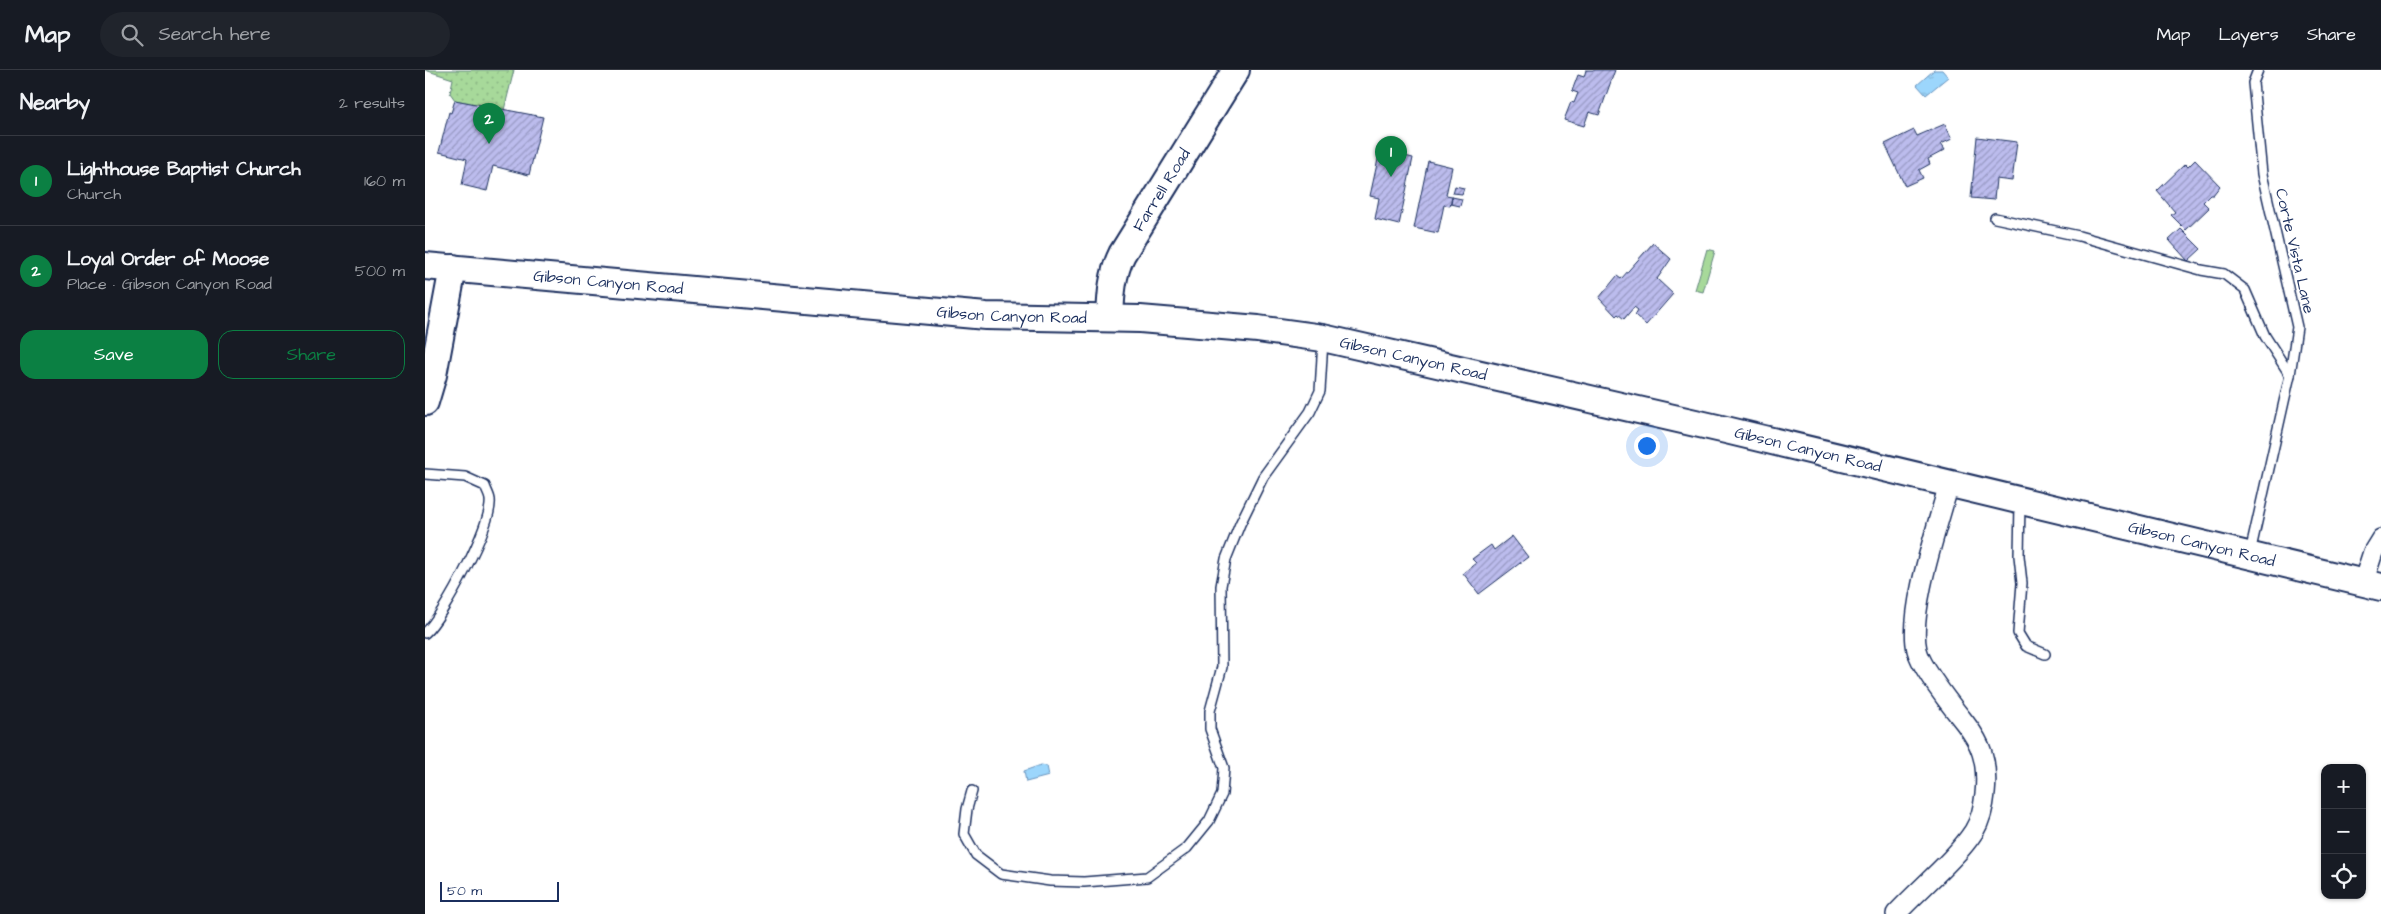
<!DOCTYPE html>
<html lang="en">
<head>
<meta charset="utf-8">
<style>
	body { margin:0; font-family:"Architects Daughter",sans-serif; background:#20242c; color:#f1f3f6 }
	.controls { position:absolute; right:15px; bottom:15px; display:grid; overflow:hidden; border-radius:10px; box-shadow:0 1px 4px #0004 }
	.controls button { width:45px; height:45px; display:grid; place-items:center; padding:0; border:0; border-bottom:1px solid #363941; background:#171b24; color:#f1f3f6; font:25px sans-serif }
	.scale { position:absolute; left:15px; bottom:12px; width:119px; box-sizing:border-box; padding-left:5px; border:2px solid #1b2f5e; border-top:0; font-size:14px; line-height:18px; white-space:nowrap; color:#1b2f5e; -webkit-text-stroke:4px #fff; paint-order:stroke }
	.you { position:absolute; left:1221px; top:375px; width:18px; height:18px; margin:-12px; border:4px solid #fff; border-radius:50%; background:#1a73e8; box-shadow:0 0 0 8px #1a73e833 }
	.badge { display:grid; place-items:center; width:32px; height:32px; border-radius:50%; background:#0b8043; color:#fff; font-size:16px; font-weight:700 }
	.pin { position:absolute; translate:-50% -41px; filter:drop-shadow(0 1px 2px #0008) }
	.pin::after { content:''; position:absolute; top:26px; width:18px; height:15px; background:inherit; clip-path:polygon(0 0,100% 0,50% 100%) }
	.list { margin:0; padding:0; list-style:none }
	h2 { display:flex; justify-content:space-between; align-items:center; height:65px; margin:0; padding:0 20px; font-size:21px }
	h2 small { font-size:16px; font-weight:400; color:#9ea1a6 }
	.list li { display:grid; grid-template-columns:32px 1fr auto; gap:15px; align-items:center; box-sizing:border-box; height:90px; padding:0 20px; border-top:1px solid #363941 }
	.list b { display:block; font-size:19px; white-space:nowrap }
	.list p { margin:0; font-size:16px; white-space:nowrap; color:#9ea1a6 }
	.list em { font-size:16px; font-style:normal; color:#9ea1a6 }
	.actions { display:flex; gap:10px; padding:15px 20px }
	.actions a { flex:1; padding:11px 0; border:1px solid #0b8043; border-radius:15px; text-align:center; font-size:18px; color:#0b8043 }
	.actions .main { background:#0b8043; color:#fff }
	.icon { flex:none; width:28px; height:28px; fill:none; stroke:currentColor; stroke-width:2; stroke-linecap:round; stroke-linejoin:round }
	.map { position:relative; flex:none; width:1956px; height:844px; overflow:hidden }
	header { display:flex; align-items:center; gap:30px; box-sizing:border-box; height:70px; padding:0 25px; background:#171b24; border-bottom:1px solid #363941 }
	header strong { font-size:24px }
	nav { display:flex; gap:28px; margin-inline-start:auto; font-size:18px }
	.search { width:350px; height:45px; background:#20242c; display:flex; align-items:center; gap:12px; box-sizing:border-box; padding:0 18px; border-radius:28px; color:#9ea1a6; font-size:19px }
	main { display:flex }
	aside { flex:1; background:#171b24 }
	.map>svg:first-child { display:block }
</style>
</head>
<body>
<header>
<strong>Map</strong>
<div class="search"><svg class="icon" aria-label="search" viewBox="0 0 24 24"><circle cx="10" cy="10" r="6"/><path d="M15 15l6 6"/></svg>Search here</div>
<nav><a>Map</a><a>Layers</a><a>Share</a></nav>
</header>
<main>
<aside>
<h2>Nearby<small>2 results</small></h2>
<ul class="list">
<li><span class="badge">1</span><div><b>Lighthouse Baptist Church</b><p>Church</p></div><em>160 m</em></li>
<li><span class="badge">2</span><div><b>Loyal Order of Moose</b><p>Place · Gibson Canyon Road</p></div><em>500 m</em></li>
</ul>
<div class="actions"><a class="main">Save</a><a>Share</a></div>
</aside>
<div class="map">
<svg width="1956" height="844" viewBox="0 0 1956 844">
	<defs>
		<pattern id="green-dots" width="8" height="8" patternUnits="userSpaceOnUse" patternTransform="scale(1.25)"><rect width="8" height="8" fill="#a7d99a"/><path d="M2 2h.1M6 6h.1" fill="none" stroke="#8fbb87" stroke-width="1.8" stroke-linecap="round"/></pattern>
		<pattern id="water-ripples" width="26" height="14" patternUnits="userSpaceOnUse" patternTransform="scale(1.25)"><rect width="26" height="14" fill="#9cd6fc"/><path d="M2 4q2-2 4 0t4 0M15 11q2-2 4 0t4 0" fill="none" stroke="#86b8da"/></pattern>
		<pattern id="building-hatch" width="6" height="6" patternUnits="userSpaceOnUse" patternTransform="scale(1.25)"><rect width="6" height="6" fill="#bcbced"/><path d="M-1 1l2-2M0 6l6-6M5 7l2-2" fill="none" stroke="#9899c3"/></pattern>
	</defs>
	<rect width="100%" height="100%" fill="#fff"/>
	<filter id="ink" filterUnits="userSpaceOnUse"><feTurbulence type="fractalNoise" baseFrequency=".02" numOctaves="2"/><feDisplacementMap in="SourceGraphic" scale="10" xChannelSelector="R" yChannelSelector="G"/><feConvolveMatrix kernelMatrix="1 2 1 2 8 2 1 2 1" color-interpolation-filters="sRGB"/></filter>
	<g filter="url(#ink)">
		<!-- green -->
		<polygon fill="url(#green-dots)" stroke="#61847c" points="0,0 89,0 79,40 30,30 25,23 28,9"/>
		<!-- pitch -->
		<polygon fill="#a7d99a" stroke="#61847c" points="1282,179 1290,181 1278,222 1270,220"/>
		<!-- water -->
		<g fill="url(#water-ripples)" stroke="#6893bd">
			<polygon points="1509,0 1517,0 1523,7 1501,25 1492,15"/>
			<polygon points="616,695 622,696 624,706 601,712 599,701"/>
		</g>
		<!-- building -->
		<g fill="url(#building-hatch)" stroke="#1b2f5e">
			<polygon points="1161,0 1190,0 1174,45 1164,42 1159,56 1139,50 1146,32 1149,33 1153,23 1147,21 1153,5 1159,7"/>
			<polygon points="30,30 118,47 104,105 68,96 62,121 37,115 42,89 14,82 24,42 26,43"/>
			<polygon points="1520,54 1527,69 1516,74 1520,80 1503,89 1505,94 1494,100 1498,108 1480,116 1460,74 1489,60 1492,66"/>
			<polygon points="1552,67 1592,72 1587,111 1571,109 1569,130 1546,128"/>
			<polygon points="955,80 988,88 974,155 950,149 954,128 945,126"/>
			<polygon points="1770,90 1795,116 1788,125 1785,125 1778,132 1784,138 1761,160 1746,145 1750,142 1732,121 1760,94 1763,97"/>
			<polygon points="1003,91 1027,97 1021,125 1027,126 1025,136 1019,135 1013,163 989,158"/>
			<polygon points="1030,116 1039,118 1037,124 1028,123"/>
			<polygon points="1027,127 1037,129 1035,136 1026,134"/>
			<polygon points="1756,159 1776,179 1763,191 1744,170"/>
			<polygon points="1228,173 1246,189 1232,209 1248,224 1221,255 1210,245 1213,240 1209,237 1199,249 1193,244 1191,246 1174,228 1192,206 1196,209"/>
			<polygon points="1087,466 1103,487 1054,524 1038,503 1051,493 1047,489 1066,475 1069,480"/>
		</g>
		<g fill="none" stroke-linecap="round" stroke-linejoin="round">
			<defs>
				<g id="lane">
					<polyline points="1570,148 1654,166 1776,200 1799,204 1820,220 1840,266 1865,305"/>
					<path d="M0 404 40 407 60 416C61 420 65 426 65 430 68 453 18 547 0 563"/>
					<polyline points="1595,433 1594,486 1597,513 1593,563 1601,576 1620,584"/>
					<polyline points="1825,483 1865,305 1872,257 1837,104 1828,13 1833,0"/>
					<polyline points="547,721 542,739 539,764 551,785 576,804 625,811 659,812 722,807 762,778 784,751 797,724 799,698 785,659 785,641 797,597 796,516 801,489 815,454 838,407 885,342 895,321 898,270"/>
				</g>
				<g id="street">
					<polyline points="1938,513 1948,482 1956,469"/>
					<path d="M1471 844C1494 819 1531 789 1549 761 1561 741 1564 705 1557 683 1554 673 1547 662 1540 653 1528 638 1496 597 1492 580 1483 541 1513 455 1524 414"/>
				</g>
				<g id="secondary">
					<path id="s1" d="M0 196 561 246 715 249 833 259 898 268 1301 360 1956 517"/>
					<path id="s2" d="M685 247C686 225 687 204 697 184L811 0"/>
					<polyline points="0,332 8,305 28,198"/>
				</g>
			</defs>
			<!-- lane casing -->
			<use href="#lane" stroke="#1b2f5e" stroke-width="12"/>
			<!-- street casing -->
			<use href="#street" stroke="#1b2f5e" stroke-width="22"/>
			<!-- secondary casing -->
			<use href="#secondary" stroke="#1b2f5e" stroke-width="30"/>
			<!-- lane -->
			<use href="#lane" stroke="#fff" stroke-width="9"/>
			<!-- street -->
			<use href="#street" stroke="#fff" stroke-width="19"/>
			<!-- secondary -->
			<use href="#secondary" stroke="#fff" stroke-width="26"/>
		</g>
	</g>
	<g text-anchor="middle" dominant-baseline="central" stroke-width="4" stroke-linejoin="round" paint-order="stroke">
		<!-- street labels -->
		<g font-size="16" fill="#1b2f5e" stroke="#fff">
			<text stroke="none"><textPath href="#s2" startOffset="140">Farrell Road</textPath></text>
			<text transform="translate(1870 181) rotate(77)">Corte Vista Lane</text>
			<text stroke="none"><textPath href="#s1" startOffset="184">Gibson Canyon Road</textPath></text>
			<text stroke="none"><textPath href="#s1" startOffset="589">Gibson Canyon Road</textPath></text>
			<text stroke="none"><textPath href="#s1" startOffset="994">Gibson Canyon Road</textPath></text>
			<text stroke="none"><textPath href="#s1" startOffset="1399">Gibson Canyon Road</textPath></text>
			<text stroke="none"><textPath href="#s1" startOffset="1804">Gibson Canyon Road</textPath></text>
		</g>
	</g>
</svg>
<div class="controls">
<button>+</button>
<button>−</button>
<button><svg class="icon" aria-label="locate" viewBox="0 0 24 24"><circle cx="12" cy="12" r="6"/><path d="M12 2v4M12 18v4M2 12h4M18 12h4"/></svg></button>
</div>
<div class="scale">50 m</div>
<div class="you"></div>
<div class="pin badge" style="left:966px;top:107px">1</div>
<div class="pin badge" style="left:64px;top:74px">2</div>
</div>
</main>
</body>
</html>
